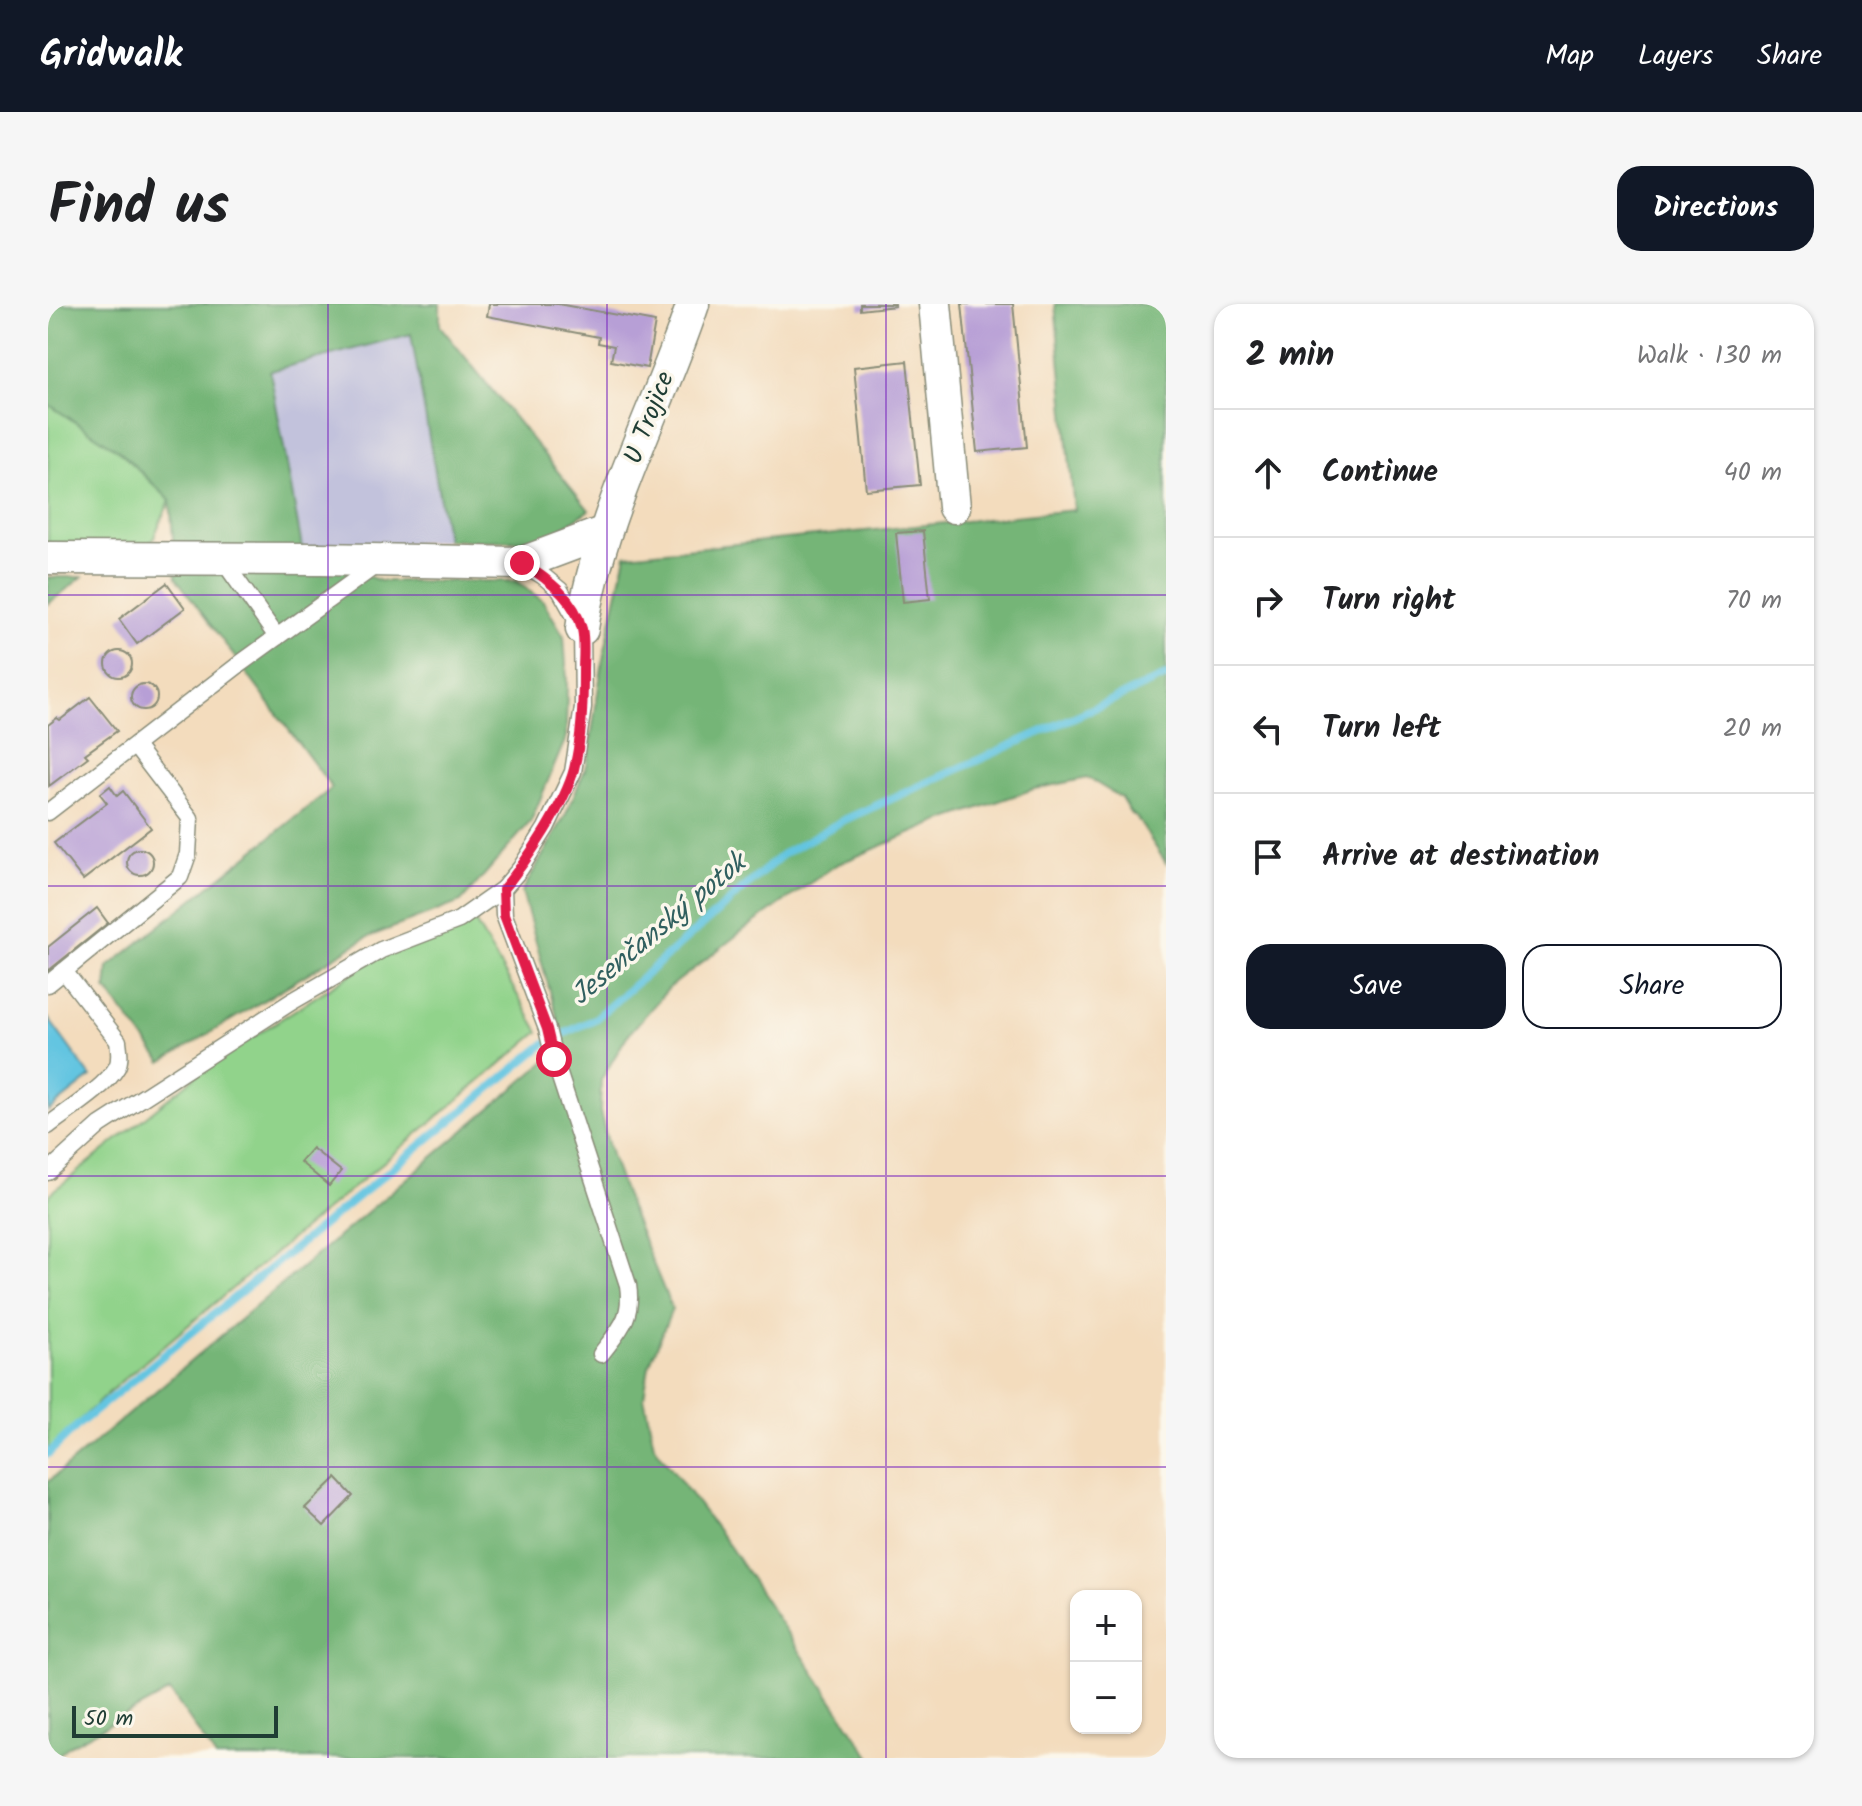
<!DOCTYPE html>
<html lang="en">
<head>
<meta charset="utf-8">
<style>
	body { margin:0; font-family:Kalam,sans-serif; background:#f6f6f6; color:#202124 }
	.controls { position:absolute; right:24px; bottom:24px; display:grid; overflow:hidden; border-radius:16px; box-shadow:0 2px 6px #0004 }
	.controls button { width:72px; height:72px; display:grid; place-items:center; padding:0; border:0; border-bottom:2px solid #e0e0e0; background:#fff; color:#202124; font:40px sans-serif }
	.scale { position:absolute; left:24px; bottom:20px; width:206px; box-sizing:border-box; padding-left:8px; border:4px solid #1f3d34; border-top:0; font-size:22px; line-height:28px; white-space:nowrap; color:#1f3d34; -webkit-text-stroke:6px #fbf7ec; paint-order:stroke }
	.stop { position:absolute; width:24px; height:24px; margin:-18px; border:6px solid #e11d48; border-radius:50%; background:#fff }
	.stop.end { background:#e11d48; border-color:#fff; box-shadow:0 2px 8px #0008 }
	.list { margin:0; padding:0; list-style:none }
	h2 { display:flex; justify-content:space-between; align-items:center; height:104px; margin:0; padding:0 32px; font-size:34px }
	h2 small { font-size:26px; font-weight:400; color:#757577 }
	.list li { display:grid; grid-template-columns:52px 1fr auto; gap:24px; align-items:center; box-sizing:border-box; height:128px; padding:0 32px; border-top:2px solid #e0e0e0 }
	.list b { display:block; font-size:30px; white-space:nowrap }
	.list em { font-size:26px; font-style:normal; color:#757577 }
	.actions { display:flex; gap:16px; padding:24px 32px }
	.actions a { flex:1; padding:18px 0; border:2px solid #111827; border-radius:24px; text-align:center; font-size:28px; color:#111827 }
	.actions .main { background:#111827; color:#fff }
	.icon { flex:none; width:44px; height:44px; fill:none; stroke:currentColor; stroke-width:2; stroke-linecap:round; stroke-linejoin:round }
	.map { position:relative; flex:none; width:1118px; height:1454px; overflow:hidden; border-radius:24px }
	header { display:flex; align-items:center; gap:48px; box-sizing:border-box; height:112px; padding:0 40px; background:#111827; color:#fff }
	header strong { font-size:38px }
	nav { display:flex; gap:44px; margin-inline-start:auto; font-size:28px }
	.intro { display:flex; align-items:center; justify-content:space-between; box-sizing:border-box; height:192px; padding:0 48px }
	h1 { margin:0; font-size:56px }
	.button { padding:20px 36px; border-radius:24px; background:#111827; color:#fff; font-size:28px; font-weight:700 }
	main { display:flex; gap:48px; padding:0 48px }
	aside { flex:1; background:#fff; border-radius:24px; box-shadow:0 2px 6px #0004 }
	.map>svg:first-child { display:block }
</style>
</head>
<body>
<header>
<strong>Gridwalk</strong>
<nav><a>Map</a><a>Layers</a><a>Share</a></nav>
</header>
<div class="intro"><h1>Find us</h1><a class="button">Directions</a></div>
<main>
<div class="map">
<svg width="1118" height="1454" viewBox="0 0 1118 1454">
	<rect width="100%" height="100%" fill="#fbf7ec"/>
	<filter id="ink" filterUnits="userSpaceOnUse"><feTurbulence type="fractalNoise" baseFrequency=".0125" numOctaves="2"/><feDisplacementMap in="SourceGraphic" scale="16" xChannelSelector="R" yChannelSelector="G"/><feConvolveMatrix kernelMatrix="1 2 1 2 8 2 1 2 1" color-interpolation-filters="sRGB"/></filter>
	<filter id="wash" filterUnits="userSpaceOnUse"><feTurbulence type="fractalNoise" baseFrequency=".006" numOctaves="4" result="noise"/><feDisplacementMap in="SourceGraphic" scale="32" xChannelSelector="R" yChannelSelector="G"/><feGaussianBlur stdDeviation="1.8" result="paint"/><feColorMatrix in="noise" values="0 0 0 0 0 0 0 0 0 0 0 0 0 0 0 0 0 1.4 0 .05"/><feComposite in="paint" operator="in"/></filter>
	<g filter="url(#wash)">
		<rect width="100%" height="100%" fill="#f3dcbd"/>
		<!-- industrial -->
		<polygon fill="#c2c2dc" points="364,29 399,236 254,249 222,67"/>
		<!-- green -->
		<g fill="#91d38b" stroke="#588860" stroke-width="2">
			<polygon points="0,100 70,146 122,196 102,242 0,239"/>
			<polygon points="427,618 491,728 70,1080 0,1146 0,895 2,890 164,759 330,653"/>
		</g>
		<!-- forest -->
		<g fill="#74b577" stroke="#4a7956" stroke-width="2">
			<polygon points="0,0 392,0 392,22 541,206 496,237 399,236 363,30 222,67 255,249 333,277 468,277 495,297 516,332 519,375 518,434 483,517 413,598 320,633 114,758 58,685 60,663 284,484 128,274 122,196 70,146 0,100"/>
			<polygon points="1007,0 1118,0 1118,559 1089,514 1082,509 1073,494 1040,474 986,485 890,518 788,561 697,625 621,684 579,732 553,776 552,808 563,851 582,904 624,1005 601,1062 596,1093 606,1141 682,1243 823,1454 168,1454 122,1387 21,1442 7,1454 0,1454 0,1178 517,741 474,588 518,510 539,461 555,355 578,251 1026,206"/>
			<polygon points="0,273 34,273 0,300"/>
		</g>
		<!-- water -->
		<polygon fill="#63c5e1" stroke="#41818a" stroke-width="2" points="0,714 43,773 0,807"/>
		<g fill="none" stroke-linecap="round" stroke-linejoin="round">
			<!-- stream -->
			<polyline stroke="#63c5e1" stroke-width="8" points="0,1150 30,1121 499,738 547,715 735,550 796,516 1118,372"/>
		</g>
		<g id="blocks">
			<!-- building -->
			<g fill="#b79fd6">
				<polygon points="441,0 510,0 607,18 599,64 563,57 566,42 550,39 551,33 439,12"/>
				<polygon points="812,0 847,0 847,2 812,6"/>
				<polygon points="914,0 965,0 979,143 929,148"/>
				<polygon points="859,57 872,181 818,186 806,63"/>
				<polygon points="875,227 882,295 855,298 848,229"/>
				<polygon points="119,279 137,304 89,340 71,315"/>
				<circle cx="71" cy="360" r="13"/>
				<circle cx="96" cy="393" r="13"/>
				<polygon points="42,393 69,427 37,450 40,453 1,482 0,421 9,414 12,416"/>
				<polygon points="62,482 69,492 75,487 103,524 35,576 6,539 59,499 52,490"/>
				<circle cx="92" cy="558" r="13"/>
				<polygon points="49,604 60,619 0,667 0,643"/>
				<polygon points="264,844 293,867 281,882 252,858"/>
				<polygon points="288,1174 305,1192 276,1222 257,1204"/>
			</g>
		</g>
	</g>
	<g filter="url(#ink)">
		<use href="#blocks" fill-opacity="0" stroke="#898c78" stroke-width="2"/>
		<g fill="none" stroke-linecap="round" stroke-linejoin="round">
			<defs>
				<g id="lane">
					<polyline points="174,255 229,333"/>
					<path d="M474 259 495 272 512 286 534 325 535 403 525 468 498 524 472 565 455 585 456 611 499 725 507 758 580 981C585 1014 572 1025 553 1050"/>
					<polyline points="0,508 193,359 331,259"/>
					<polyline points="0,680 132,573 140,550 142,514 87,442"/>
					<path d="M0 822C19 807 57 784 69 763 73 755 71 746 70 737L16 667"/>
					<polyline points="0,868 52,821 243,698 333,646 411,616 455,585"/>
				</g>
				<g id="street">
					<polyline points="887,0 906,203"/>
					<polyline points="0,254 273,255 474,259 557,228"/>
					<path d="M534 325C551 211 609 108 645 0"/>
				</g>
			</defs>
			<!-- lane casing -->
			<use href="#lane" stroke="#898c78" stroke-width="19"/>
			<!-- street casing -->
			<use href="#street" stroke="#898c78" stroke-width="35"/>
			<!-- lane -->
			<use href="#lane" stroke="#fff" stroke-width="16"/>
			<!-- street -->
			<use href="#street" stroke="#fff" stroke-width="32"/>
		</g>
	</g>
	<g fill="none" stroke-linecap="round" stroke-linejoin="round" filter="url(#ink)">
		<!-- route -->
		<path stroke="#e11d48" stroke-width="10" d="M474 259C499 274 527 295 534 325 537 338 535 354 535 368 535 401 534 432 526 465 517 500 479 557 455 585L456 611 499 725 506 755"/>
	</g>
	<!-- grid -->
	<path fill="none" stroke="#7b2cbf" stroke-width="2" stroke-opacity="0.55" d="M280 0V1454M559 0V1454M838 0V1454M0 291H1118M0 582H1118M0 872H1118M0 1163H1118"/>
	<g text-anchor="middle" dominant-baseline="central" stroke-width="7" stroke-linejoin="round" paint-order="stroke">
		<!-- street labels -->
		<g font-size="26" fill="#1f3d34" stroke="#fbf7ec">
			<text transform="translate(602 114) rotate(-69)">U Trojice</text>
		</g>
		<!-- water labels -->
		<g font-size="28" font-style="italic" fill="#305f5f" stroke="#fbf7ec">
			<text transform="translate(611 626) rotate(-40)">Jesenčanský potok</text>
		</g>
	</g>
</svg>
<div class="controls">
<button>+</button>
<button>−</button>
</div>
<div class="scale">50 m</div>
<div class="stop" style="left:506px;top:755px"></div>
<div class="stop end" style="left:474px;top:259px"></div>
</div>
<aside>
<h2>2 min<small>Walk · 130 m</small></h2>
<ul class="list">
<li><svg class="icon" aria-label="ahead" viewBox="0 0 24 24"><path d="M12 20V5M6 11l6-6 6 6"/></svg><div><b>Continue</b></div><em>40 m</em></li>
<li><svg class="icon" aria-label="right" viewBox="0 0 24 24"><path d="M7 20v-9h11M14 6l5 5-5 5"/></svg><div><b>Turn right</b></div><em>70 m</em></li>
<li><svg class="icon" aria-label="left" viewBox="0 0 24 24"><path d="M17 20v-9H6M10 6l-5 5 5 5"/></svg><div><b>Turn left</b></div><em>20 m</em></li>
<li><svg class="icon" aria-label="arrive" viewBox="0 0 24 24"><path d="M6 21V4h12l-3 4 3 4H6"/></svg><div><b>Arrive at destination</b></div></li>
</ul>
<div class="actions"><a class="main">Save</a><a>Share</a></div>
</aside>
</main>
</body>
</html>
